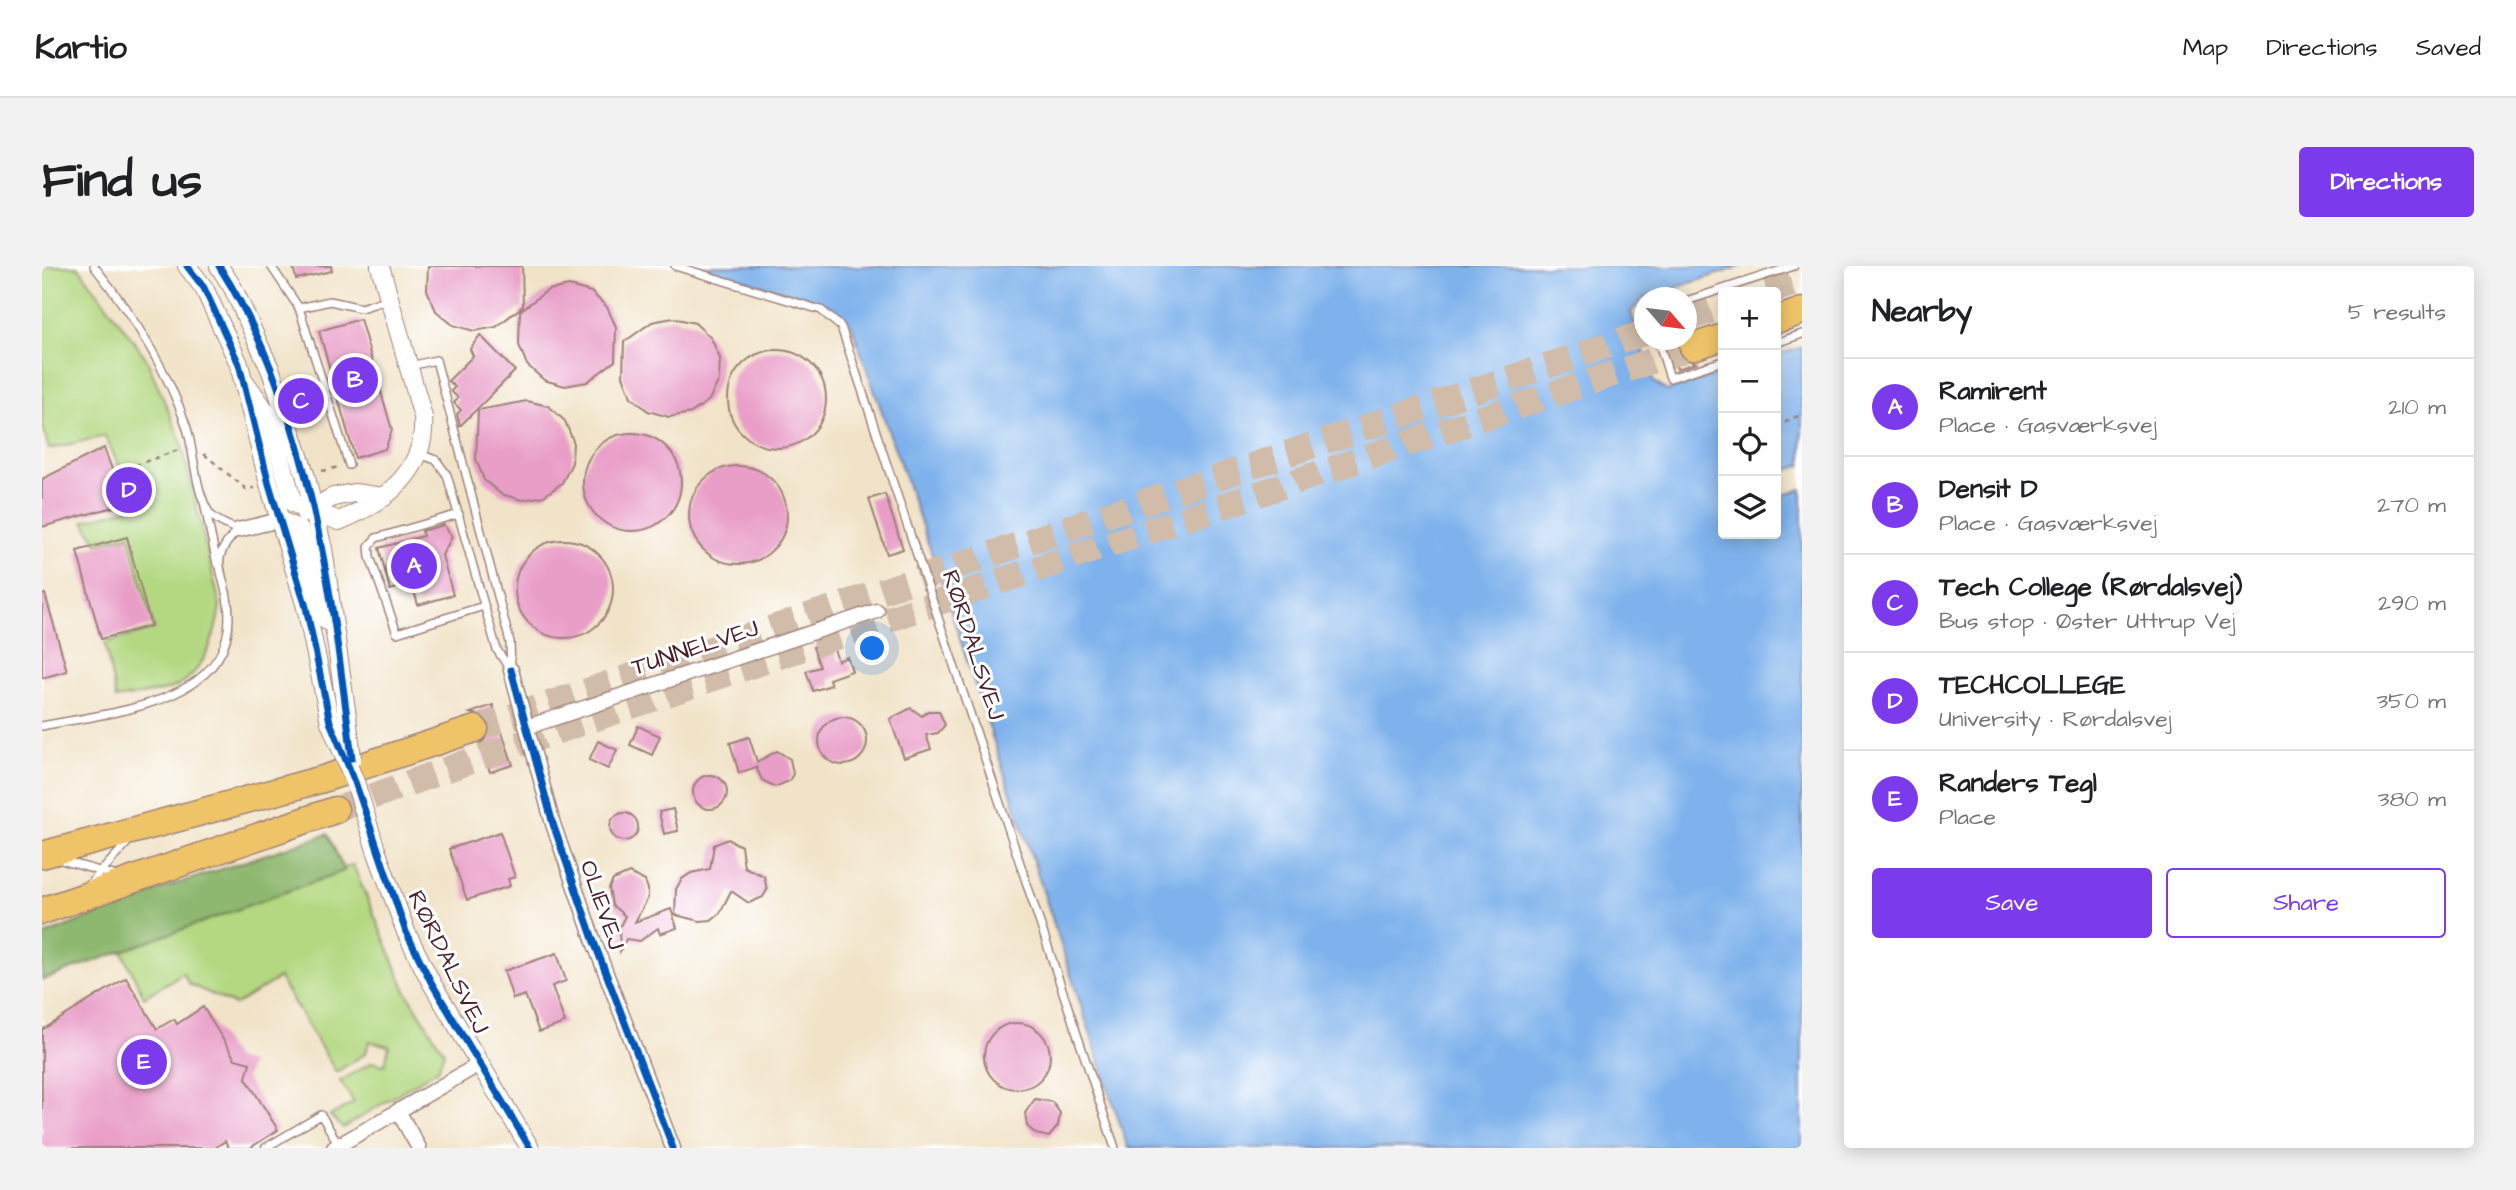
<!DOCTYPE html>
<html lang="en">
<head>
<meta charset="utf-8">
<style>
	body { margin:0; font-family:"Architects Daughter",sans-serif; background:#f2f2f2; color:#202124 }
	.controls { position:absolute; right:21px; top:21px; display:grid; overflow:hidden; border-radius:7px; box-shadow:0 4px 18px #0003 }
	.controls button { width:63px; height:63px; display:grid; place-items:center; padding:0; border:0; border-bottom:2px solid #e0e0e0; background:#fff; color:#202124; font:35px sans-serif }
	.compass { position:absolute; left:1592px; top:21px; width:63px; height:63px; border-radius:50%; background:#fff; box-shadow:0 4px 18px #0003; rotate:118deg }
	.you { position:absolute; left:831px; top:383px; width:24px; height:24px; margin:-18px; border:5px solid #fff; border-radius:50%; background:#1a73e8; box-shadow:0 0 0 10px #1a73e833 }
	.badge { display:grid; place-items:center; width:46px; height:46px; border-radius:50%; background:#7c3aed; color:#fff; font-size:23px; font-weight:700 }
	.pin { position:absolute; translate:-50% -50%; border:4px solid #fff; box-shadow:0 2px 7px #0006 }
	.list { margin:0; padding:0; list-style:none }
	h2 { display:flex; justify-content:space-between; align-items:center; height:91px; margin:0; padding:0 28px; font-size:30px }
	h2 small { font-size:23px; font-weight:400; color:#757577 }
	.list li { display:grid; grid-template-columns:46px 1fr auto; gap:21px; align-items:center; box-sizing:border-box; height:98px; padding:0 28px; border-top:2px solid #e0e0e0 }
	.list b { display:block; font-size:26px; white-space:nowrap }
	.list p { margin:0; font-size:23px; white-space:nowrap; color:#757577 }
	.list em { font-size:23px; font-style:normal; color:#757577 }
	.actions { display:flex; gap:14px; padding:21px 28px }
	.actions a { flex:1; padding:16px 0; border:2px solid #7c3aed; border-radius:7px; text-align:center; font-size:24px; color:#7c3aed }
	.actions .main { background:#7c3aed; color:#fff }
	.icon { flex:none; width:38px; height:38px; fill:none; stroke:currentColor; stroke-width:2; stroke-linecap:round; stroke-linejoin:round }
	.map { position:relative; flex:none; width:1760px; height:882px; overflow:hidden; border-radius:7px }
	header { display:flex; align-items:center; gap:42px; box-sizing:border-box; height:98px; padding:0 35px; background:#fff; border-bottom:2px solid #e0e0e0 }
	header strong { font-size:33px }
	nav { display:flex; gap:38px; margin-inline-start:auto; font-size:24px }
	.intro { display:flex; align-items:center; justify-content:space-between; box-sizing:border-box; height:168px; padding:0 42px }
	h1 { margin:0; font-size:49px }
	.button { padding:18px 32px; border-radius:7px; background:#7c3aed; color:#fff; font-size:24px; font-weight:700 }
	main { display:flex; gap:42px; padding:0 42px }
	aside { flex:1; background:#fff; border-radius:7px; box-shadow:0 4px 18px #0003 }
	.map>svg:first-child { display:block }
</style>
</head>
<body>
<header>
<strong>Kartio</strong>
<nav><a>Map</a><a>Directions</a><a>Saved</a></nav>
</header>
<div class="intro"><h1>Find us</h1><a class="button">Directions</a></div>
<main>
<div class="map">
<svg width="1760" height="882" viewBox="0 0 1760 882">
	<rect width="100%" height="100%" fill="#fff"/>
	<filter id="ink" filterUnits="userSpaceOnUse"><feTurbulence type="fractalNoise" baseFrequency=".0143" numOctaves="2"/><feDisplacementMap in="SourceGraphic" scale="14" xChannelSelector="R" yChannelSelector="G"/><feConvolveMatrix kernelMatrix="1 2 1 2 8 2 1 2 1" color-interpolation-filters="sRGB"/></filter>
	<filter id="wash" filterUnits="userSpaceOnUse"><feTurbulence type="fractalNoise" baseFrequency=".00686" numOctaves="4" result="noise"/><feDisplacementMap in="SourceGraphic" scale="28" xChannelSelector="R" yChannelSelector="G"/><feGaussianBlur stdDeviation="1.57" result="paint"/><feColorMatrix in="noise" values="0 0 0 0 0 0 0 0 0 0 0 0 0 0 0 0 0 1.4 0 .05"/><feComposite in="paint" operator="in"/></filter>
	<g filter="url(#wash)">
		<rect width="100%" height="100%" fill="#f1e3c8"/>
		<!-- green -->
		<g fill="#b3d881" stroke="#7e7c56" stroke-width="2">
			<path d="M0 0H35L38 3 104 92 139 175 178 339C174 369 164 404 135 420 118 428 92 429 74 433L63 377 112 363 87 269 55 277 42 255 92 241 86 219 63 170 7 183 0 157Z"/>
			<polygon points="311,599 364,725 402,786 396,803 301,862 288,850 312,836 298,815 330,796 343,799 347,780 327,775 324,787 294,806 237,712 193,739 147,718 141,707 102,731 80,685"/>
		</g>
		<!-- forest -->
		<polygon fill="#8eb86f" stroke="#6c6c4d" stroke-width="2" points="286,568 302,605 0,714 0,670 128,620"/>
		<!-- water -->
		<g fill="#7fb2ec" stroke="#64688c" stroke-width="2">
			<polygon points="657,0 1700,0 1602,32 1589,46 1612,116 1625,125 1681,107 1681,268 1734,268 1734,231 1760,223 1760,882 1086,882 891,291 809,58 788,40"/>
			<polygon points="1760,81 1760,199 1734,208 1734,89"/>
		</g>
		<g id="blocks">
			<!-- building -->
			<g fill="#e99ec8">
				<polygon points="251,0 289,0 290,5 254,13"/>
				<polygon points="386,0 480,0 481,40 454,61 432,65 411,59 394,45 385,24"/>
				<polygon points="527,20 549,26 565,41 574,61 573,95 545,116 523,120 502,114 485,99 477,79 478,45 506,24"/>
				<polygon points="631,52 653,57 669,72 678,92 677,114 667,134 649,147 627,151 606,145 589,131 581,110 582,76 610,56"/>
				<polygon points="318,53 350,164 343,183 313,192 277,65"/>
				<polygon points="438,69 473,105 418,160 415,148 419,144 412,137 416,132 409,125 413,121 406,115 431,90 428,83"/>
				<polygon points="1625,74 1638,74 1636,85 1640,92 1654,97 1635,103"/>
				<circle cx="735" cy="133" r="49"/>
				<polygon points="485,135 506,140 523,155 531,175 530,197 520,217 502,230 480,234 459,228 442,214 434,193 436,144"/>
				<circle cx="590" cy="216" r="49"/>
				<polygon points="62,182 77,222 85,221 89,236 0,261 0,213"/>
				<circle cx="696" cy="249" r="49"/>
				<polygon points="843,228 861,283 845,288 827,233"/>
				<polygon points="402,259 410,271 400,289 411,329 376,339 370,318 348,324 337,282 381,270 380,265"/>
				<polygon points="85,271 109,360 59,373 35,285"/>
				<circle cx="522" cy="323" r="49"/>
				<polygon points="3,328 25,405 0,412 0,329"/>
				<polygon points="789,374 796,395 805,391 810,405 787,413 789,419 771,425 764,405 778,401 771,381"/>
				<polygon points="451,439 471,499 448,506 438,478 448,467 448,457 443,451 428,447"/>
				<polygon points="869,442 880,450 886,445 897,445 903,459 896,467 884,469 889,483 862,492 848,453"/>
				<circle cx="801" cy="475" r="24"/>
				<polygon points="596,460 618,470 610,489 588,479"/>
				<polygon points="707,471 715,496 735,485 748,493 751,508 747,515 733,521 720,514 714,501 697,507 688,477"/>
				<polygon points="556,475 575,484 566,503 547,494"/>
				<circle cx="668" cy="526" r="17"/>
				<polygon points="631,543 636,565 622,568 617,546"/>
				<circle cx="582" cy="561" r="14"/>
				<polygon points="458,566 473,611 466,613 468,620 425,634 407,583"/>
				<polygon points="686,573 699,580 702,601 722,610 725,624 721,631 707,637 689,625 678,647 669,654 658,655 633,649 634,623 640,613 649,607 668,603 672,579"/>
				<polygon points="587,607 603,615 606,623 606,632 593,656 629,643 635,662 618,668 616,662 598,675 584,673 578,685 577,662 583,650 570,639 567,622 571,614"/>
				<polygon points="515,687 524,715 510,720 523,757 497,766 483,729 471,733 462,705"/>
				<polygon points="84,712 115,763 132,753 135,758 161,741 193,793 208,797 204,812 236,864 208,882 187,882 183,875 173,882 0,882 0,764"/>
				<circle cx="975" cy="790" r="33"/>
				<polygon points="993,833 1010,836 1018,847 1016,860 1007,871 994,868 985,860 983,847"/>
			</g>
		</g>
	</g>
	<g filter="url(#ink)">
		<use href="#blocks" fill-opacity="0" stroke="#9e817a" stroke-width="2"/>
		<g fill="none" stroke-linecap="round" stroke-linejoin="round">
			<!-- motorway-tunnel -->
			<g stroke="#d0bca9" stroke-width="26" stroke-dasharray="26 13" stroke-linecap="butt">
				<polyline points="1725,26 1760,15"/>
				<polyline points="1644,53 1681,41"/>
				<polyline points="433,463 1602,67"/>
				<polyline points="293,544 442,490 1651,81"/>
			</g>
			<defs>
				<g id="service">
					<polyline points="229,0 257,42"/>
					<polyline points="633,0 779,44 799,61 1073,882"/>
					<polyline points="1644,35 1752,0"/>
					<polyline points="1616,74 1628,112 1681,95"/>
					<polyline points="1734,77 1760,68"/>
					<polyline points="368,100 394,94 468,376 469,404"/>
					<polyline points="377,188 394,194 405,209 455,384 468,403"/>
					<polyline points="307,199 257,42 288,35 319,42 347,33"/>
					<polyline points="163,241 175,298"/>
					<polyline points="417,248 334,272 327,280 328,291 355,367 442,340"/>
					<path d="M0 460C72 445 205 438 185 331 178 298 169 291 196 264 187 260 175 256 168 248 152 224 153 186 144 159 124 100 90 48 52 0"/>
					<polyline points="19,594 75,610"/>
					<polyline points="46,620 87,575"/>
					<polyline points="223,882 279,849 297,879"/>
				</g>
				<g id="minor">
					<polyline points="196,264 238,254"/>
					<polyline points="469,404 511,558 552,676 631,882"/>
					<polyline points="485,461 835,345"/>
					<polyline points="356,845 377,882"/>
					<polyline points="292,882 436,799"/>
				</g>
				<g id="tertiary">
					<polyline points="145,0 162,22 197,98 227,218 264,341 288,456"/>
					<polyline points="177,0 191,22 229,105 263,208 281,283 305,451"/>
					<path d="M203 116 228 151 251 237 297 255C343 236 385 205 381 151L338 0"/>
					<polyline points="263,247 291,231 312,227 342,231"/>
					<polyline points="238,254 258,264 279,344 285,355"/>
					<polyline points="334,584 364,666 389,716 488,882"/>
				</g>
				<g id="motorway">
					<polyline points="1734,54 1760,45"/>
					<polyline points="1651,81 1681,71"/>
					<polyline points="0,589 281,513 433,463"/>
					<polyline points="0,645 293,544"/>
				</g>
			</defs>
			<!-- service casing -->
			<use href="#service" stroke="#9e817a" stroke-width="10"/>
			<!-- minor casing -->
			<use href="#minor" stroke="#9e817a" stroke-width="17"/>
			<!-- tertiary casing -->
			<use href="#tertiary" stroke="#9e817a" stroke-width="20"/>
			<!-- motorway casing -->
			<use href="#motorway" stroke="#9e817a" stroke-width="29"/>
			<!-- path -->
			<g stroke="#9e817a" stroke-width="2.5" stroke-dasharray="5 5" stroke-linecap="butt">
				<polyline points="1734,161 1760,148"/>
				<polyline points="162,188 204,223 212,222"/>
				<polyline points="280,205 297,201"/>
				<polyline points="74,206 139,183"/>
			</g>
			<!-- service -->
			<use href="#service" stroke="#fff" stroke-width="7"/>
			<!-- minor -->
			<use href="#minor" stroke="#fff" stroke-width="14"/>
			<!-- tertiary -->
			<use href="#tertiary" stroke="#fff" stroke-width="18"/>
			<!-- motorway -->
			<use href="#motorway" stroke="#efc469" stroke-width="26"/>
			<defs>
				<g id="tertiary-bridge">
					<polyline points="305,451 310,492"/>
					<polyline points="288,456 313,516 334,584"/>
				</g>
			</defs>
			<!-- tertiary-bridge casing -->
			<use href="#tertiary-bridge" stroke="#9e817a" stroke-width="20" stroke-linecap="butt"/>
			<!-- tertiary-bridge -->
			<use href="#tertiary-bridge" stroke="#fff" stroke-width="18"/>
			<defs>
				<g id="cycleway">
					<polyline points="145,0 162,22 197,98 227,218 264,341 288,456 313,516 364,666 389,716 488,882"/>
					<path d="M177 0C268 141 290 328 310 492"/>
					<polyline points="469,404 511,558 552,676 631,882"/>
				</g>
			</defs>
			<!-- cycleway casing -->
			<use href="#cycleway" stroke="#fff" stroke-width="11"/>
			<!-- cycleway -->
			<use href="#cycleway" stroke="#0057b8" stroke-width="7"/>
		</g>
	</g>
	<g text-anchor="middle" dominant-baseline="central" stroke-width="6" stroke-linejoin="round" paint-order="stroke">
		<!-- street labels -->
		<g font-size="24" fill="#4a1f2b" stroke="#fff">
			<text transform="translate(931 379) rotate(72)">RØRDALSVEJ</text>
			<text transform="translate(653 382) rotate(-18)">TUNNELVEJ</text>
			<text transform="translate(560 639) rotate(71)">OLIEVEJ</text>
			<text transform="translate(406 696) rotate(64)">RØRDALSVEJ</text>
		</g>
	</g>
</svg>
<div class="controls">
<button>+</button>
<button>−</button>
<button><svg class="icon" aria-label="locate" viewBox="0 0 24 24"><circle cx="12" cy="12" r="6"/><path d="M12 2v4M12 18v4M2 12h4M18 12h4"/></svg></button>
<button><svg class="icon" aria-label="layers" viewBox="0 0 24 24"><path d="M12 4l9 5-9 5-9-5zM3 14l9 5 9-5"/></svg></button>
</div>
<svg class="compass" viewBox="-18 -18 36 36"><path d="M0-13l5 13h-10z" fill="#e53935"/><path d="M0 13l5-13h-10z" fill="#757577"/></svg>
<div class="you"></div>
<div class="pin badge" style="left:372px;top:300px">A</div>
<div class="pin badge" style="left:313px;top:114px">B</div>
<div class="pin badge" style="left:259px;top:135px">C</div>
<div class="pin badge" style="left:87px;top:224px">D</div>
<div class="pin badge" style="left:102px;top:796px">E</div>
</div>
<aside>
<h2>Nearby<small>5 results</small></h2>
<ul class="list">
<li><span class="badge">A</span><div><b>Ramirent</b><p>Place · Gasværksvej</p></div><em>210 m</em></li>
<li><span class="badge">B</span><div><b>Densit D</b><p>Place · Gasværksvej</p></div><em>270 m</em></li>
<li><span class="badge">C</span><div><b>Tech College (Rørdalsvej)</b><p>Bus stop · Øster Uttrup Vej</p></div><em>290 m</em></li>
<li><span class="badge">D</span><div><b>TECHCOLLEGE</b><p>University · Rørdalsvej</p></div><em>350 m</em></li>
<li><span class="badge">E</span><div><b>Randers Tegl</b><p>Place</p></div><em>380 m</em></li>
</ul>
<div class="actions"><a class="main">Save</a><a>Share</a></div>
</aside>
</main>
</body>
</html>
